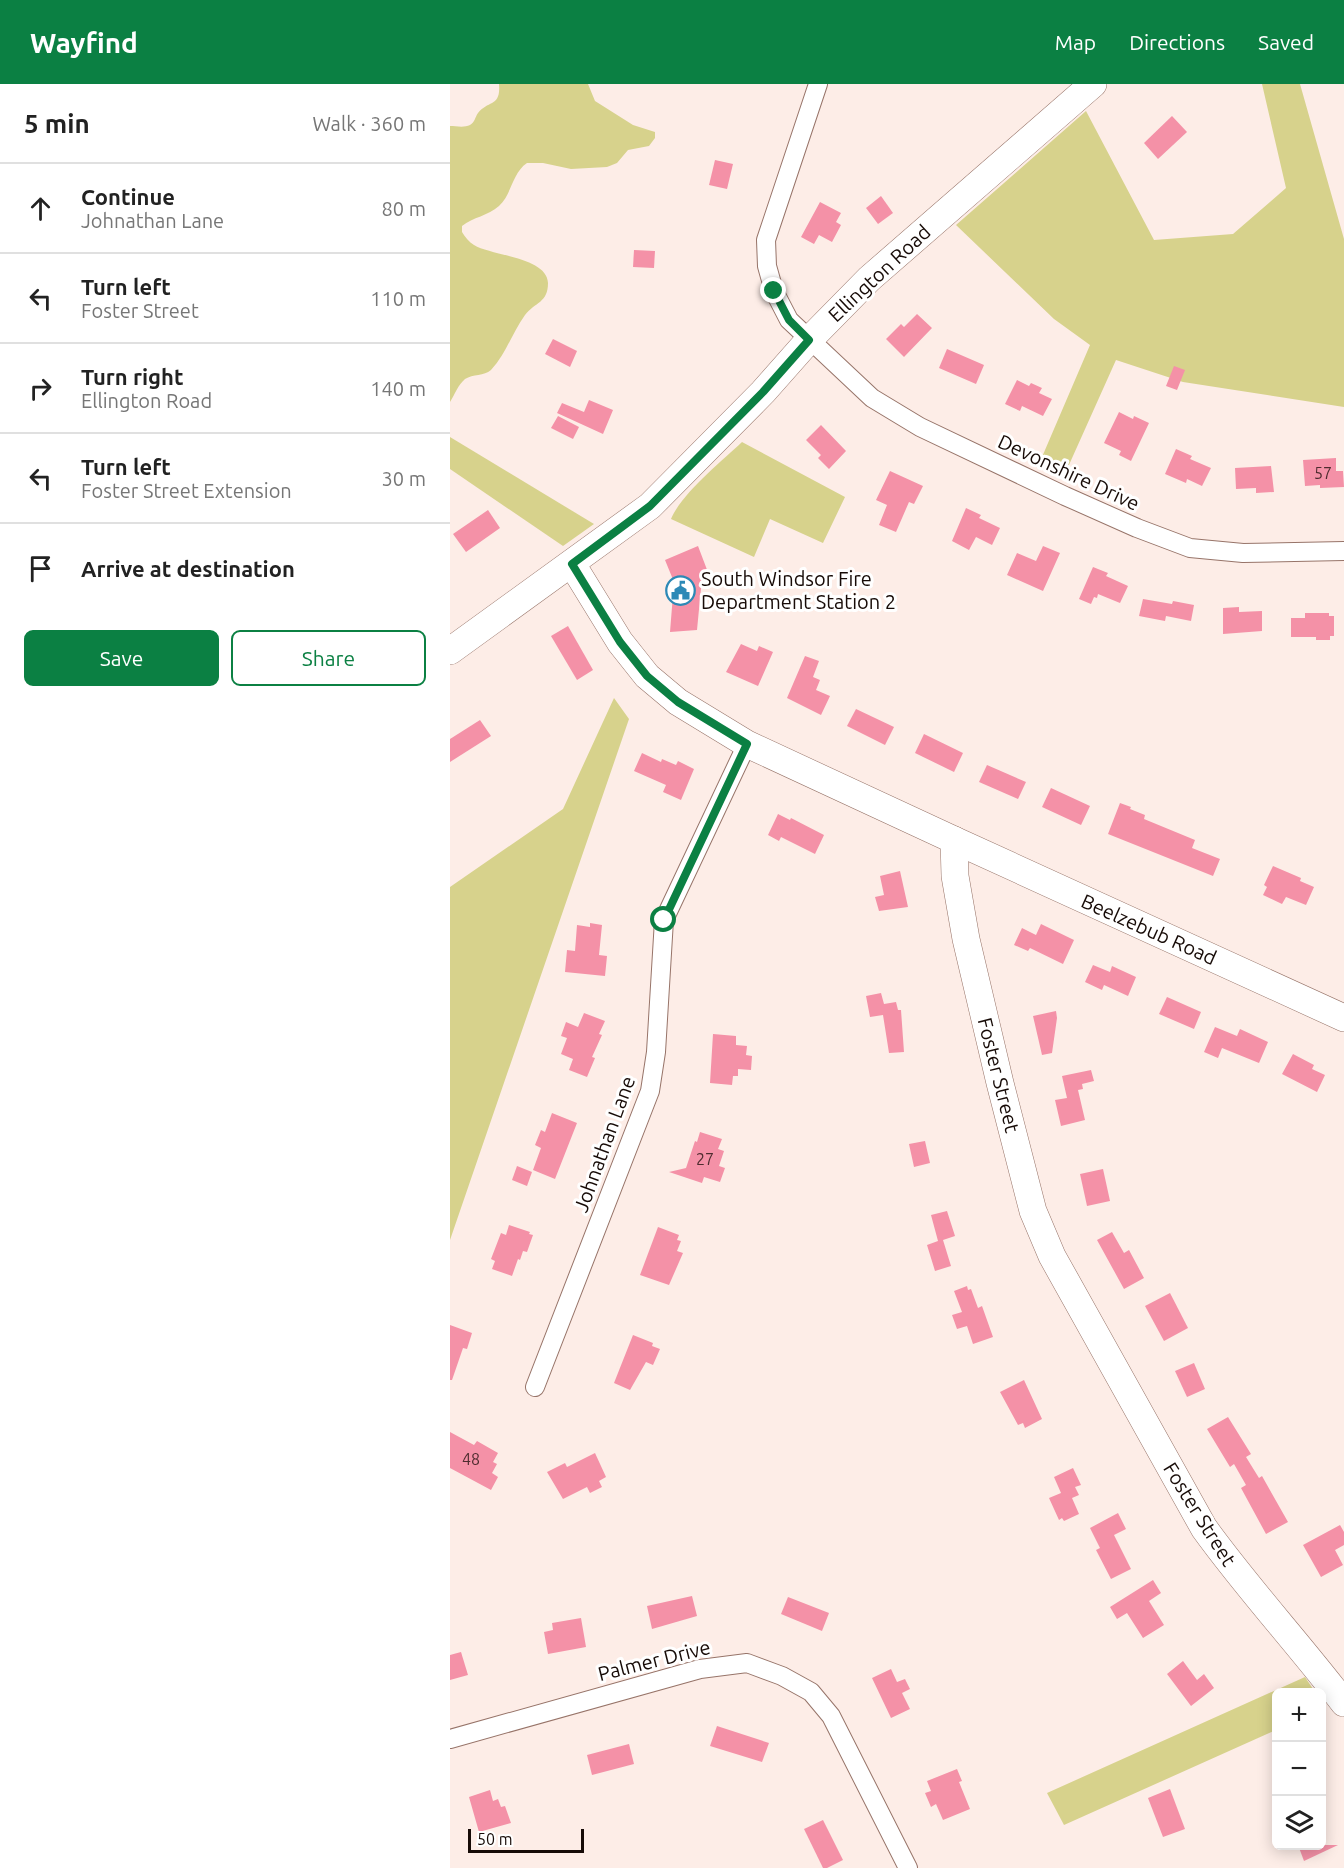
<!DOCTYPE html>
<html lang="en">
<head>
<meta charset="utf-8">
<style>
	body { margin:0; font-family:Ubuntu,sans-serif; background:#f6f6f6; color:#222 }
	.controls { position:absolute; right:18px; bottom:18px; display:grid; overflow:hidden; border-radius:9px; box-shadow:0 3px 15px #0003 }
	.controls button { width:54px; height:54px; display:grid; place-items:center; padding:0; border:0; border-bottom:2px solid #e0e0e0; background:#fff; color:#222; font:30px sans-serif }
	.scale { position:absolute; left:18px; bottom:15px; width:116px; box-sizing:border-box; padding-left:6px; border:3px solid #170b07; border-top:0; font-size:16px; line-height:21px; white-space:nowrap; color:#170b07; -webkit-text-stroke:4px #fff; paint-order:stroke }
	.stop { position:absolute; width:18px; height:18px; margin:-14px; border:4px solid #0b8043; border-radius:50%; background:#fff }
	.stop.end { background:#0b8043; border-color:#fff; box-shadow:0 2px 6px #0008 }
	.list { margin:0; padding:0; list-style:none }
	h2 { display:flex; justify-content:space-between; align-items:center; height:78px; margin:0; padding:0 24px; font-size:26px }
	h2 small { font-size:20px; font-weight:400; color:#767676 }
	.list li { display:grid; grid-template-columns:39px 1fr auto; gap:18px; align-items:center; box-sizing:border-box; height:90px; padding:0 24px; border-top:2px solid #e0e0e0 }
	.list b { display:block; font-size:22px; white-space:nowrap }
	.list p { margin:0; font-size:20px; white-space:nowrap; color:#767676 }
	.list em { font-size:20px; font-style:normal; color:#767676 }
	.actions { display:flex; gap:12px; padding:18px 24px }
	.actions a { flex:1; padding:14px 0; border:2px solid #0b8043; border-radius:9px; text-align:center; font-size:21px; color:#0b8043 }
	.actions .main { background:#0b8043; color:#fff }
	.icon { flex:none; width:33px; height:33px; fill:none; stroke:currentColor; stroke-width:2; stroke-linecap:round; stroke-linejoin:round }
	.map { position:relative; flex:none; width:894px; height:1784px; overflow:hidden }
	header { display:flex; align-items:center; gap:36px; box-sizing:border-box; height:84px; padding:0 30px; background:#0b8043; color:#fff }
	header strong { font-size:28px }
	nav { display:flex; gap:33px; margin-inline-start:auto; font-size:21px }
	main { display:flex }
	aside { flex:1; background:#fff }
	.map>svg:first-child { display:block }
</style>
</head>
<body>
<header>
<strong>Wayfind</strong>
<nav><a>Map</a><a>Directions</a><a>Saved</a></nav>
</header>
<main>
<aside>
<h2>5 min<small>Walk · 360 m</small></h2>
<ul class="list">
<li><svg class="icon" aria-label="ahead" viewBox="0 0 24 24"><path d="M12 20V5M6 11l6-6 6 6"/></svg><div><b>Continue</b><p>Johnathan Lane</p></div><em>80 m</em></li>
<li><svg class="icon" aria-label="left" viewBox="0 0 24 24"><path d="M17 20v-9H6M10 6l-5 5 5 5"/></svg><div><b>Turn left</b><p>Foster Street</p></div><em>110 m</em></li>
<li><svg class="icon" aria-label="right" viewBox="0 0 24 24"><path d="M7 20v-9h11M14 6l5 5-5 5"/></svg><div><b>Turn right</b><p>Ellington Road</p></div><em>140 m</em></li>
<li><svg class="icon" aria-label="left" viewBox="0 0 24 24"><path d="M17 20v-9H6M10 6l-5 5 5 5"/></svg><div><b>Turn left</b><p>Foster Street Extension</p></div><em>30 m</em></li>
<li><svg class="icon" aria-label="arrive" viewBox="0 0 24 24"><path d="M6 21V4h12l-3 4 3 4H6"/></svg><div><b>Arrive at destination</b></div></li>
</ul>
<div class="actions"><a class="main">Save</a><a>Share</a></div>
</aside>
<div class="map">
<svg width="894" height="1784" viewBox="0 0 894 1784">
	<rect width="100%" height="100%" fill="#fdede7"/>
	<!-- green -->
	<g fill="#d7d28c">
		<path d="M49 0H138L145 17 183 41 205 48V54L199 62 178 66 167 79 157 83 121 85 93 79H77C62 89 62 110 49 122 38 132 23 133 12 142V148C15 153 19 158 24 161 42 172 97 173 98 199 98 219 85 218 75 231 62 249 56 270 41 286 34 292 23 290 15 295 8 301 5 310 0 318V42C6 42 14 44 20 41 25 38 25 33 28 29 38 16 51 23 49 0Z"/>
		<polygon points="812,0 850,0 894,155 894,323 733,298 666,276 614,392 589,380 640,261 604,235 506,141 636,27 704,156 783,150 836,104"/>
		<polygon points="0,353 144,440 113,462 0,385"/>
		<path d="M292 358 395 413 373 459 320 435 304 473 221 435C232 409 271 378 292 358Z"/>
		<polygon points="164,614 179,635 0,1156 0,803 113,725"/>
		<polygon points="855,1593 865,1608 826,1608 826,1646 614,1741 597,1709"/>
	</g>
	<!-- building -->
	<g fill="#f491a7">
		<polygon points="722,32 737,48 708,75 694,59"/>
		<polygon points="265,76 283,80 277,105 259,101"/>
		<polygon points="431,112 443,129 428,140 416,124"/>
		<polygon points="370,118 391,129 386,138 391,141 382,158 369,151 364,160 351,153"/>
		<polygon points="184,166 205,167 204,184 183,183"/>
		<polygon points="467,230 482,244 454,273 436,255 451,240 454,243"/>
		<polygon points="103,255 127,267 120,283 95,270"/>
		<polygon points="497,265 534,281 526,300 489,284"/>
		<polygon points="724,282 735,286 727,306 716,302"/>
		<polygon points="567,296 579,302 581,299 592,304 589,309 602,315 593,332 572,322 570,327 555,320"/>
		<polygon points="139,316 163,326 153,350 107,329 112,319 134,328"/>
		<polygon points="669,328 683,335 684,332 699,339 681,377 669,371 671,367 654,359"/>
		<polygon points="108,332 129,343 123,355 101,344"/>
		<polygon points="371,341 396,367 379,385 368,374 371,371 356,356"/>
		<polygon points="726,365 742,372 740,375 761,384 752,402 737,395 736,399 715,390"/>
		<polygon points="886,374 886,387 893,387 894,403 870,404 870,401 855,402 853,376"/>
		<polygon points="821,382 824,408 806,409 806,404 786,405 785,384"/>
		<polygon points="440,387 473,402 464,420 459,418 446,448 429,441 437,421 426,416"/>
		<polygon points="516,424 531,431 529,434 550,444 542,461 526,453 519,466 502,457"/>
		<polygon points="38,426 50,444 16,468 3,450"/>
		<polygon points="248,462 259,491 252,494 247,546 220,548 224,498 215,476"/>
		<polygon points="593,462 610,469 593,507 557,491 567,469 586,477"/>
		<polygon points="643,483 658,489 656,492 678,502 670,519 648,510 647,514 644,513 641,520 629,515"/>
		<polygon points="693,515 722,520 723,517 744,521 741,537 716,532 715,537 689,532"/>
		<polygon points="789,523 789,528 812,527 812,547 773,550 773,524"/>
		<polygon points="855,529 879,529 879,532 884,532 884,552 880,552 880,556 866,556 866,553 841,553 841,534 855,534"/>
		<polygon points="118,542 143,586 127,596 101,552"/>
		<polygon points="291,560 307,567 309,562 323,568 308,602 276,588"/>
		<polygon points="355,572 369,577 363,593 370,596 366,606 380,612 371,631 337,614"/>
		<polygon points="406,625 444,643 435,661 397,642"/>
		<polygon points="30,636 41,652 0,678 0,655"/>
		<polygon points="474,650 513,669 504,688 465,669"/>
		<polygon points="192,669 211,678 212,675 226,681 228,677 244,685 231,716 213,708 216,701 184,687"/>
		<polygon points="537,681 576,698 568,715 529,698"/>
		<polygon points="601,704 640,722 631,741 592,723"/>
		<polygon points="670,719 681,723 680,725 695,731 694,735 745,756 742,764 770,775 763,792 658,750"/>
		<polygon points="328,730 340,736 341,734 374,751 365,770 331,753 329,757 318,751"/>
		<polygon points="823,782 851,794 850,797 864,803 856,821 836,813 832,820 813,811 817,803 814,801"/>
		<polygon points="450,787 458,823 429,827 425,813 434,811 430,792"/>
		<polygon points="140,839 152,841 149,871 157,872 155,892 115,888 117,866 125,867 127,841 140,843"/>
		<polygon points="591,840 624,856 613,880 580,864 578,867 564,861 572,844 586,851"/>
		<polygon points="643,881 660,888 662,882 686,893 678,912 654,901 652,906 635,898"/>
		<polygon points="431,909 434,920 446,918 448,926 451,926 454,968 439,969 433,931 420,933 416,912"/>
		<polygon points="717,913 751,928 744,945 709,930"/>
		<polygon points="606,927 607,934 602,969 592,971 583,932"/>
		<polygon points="134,929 155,937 149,950 152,951 142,973 145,974 137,993 119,986 123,975 111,970 117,954 111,952 116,938 128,943"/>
		<polygon points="765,943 787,952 790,945 818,958 809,979 772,964 768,974 754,968"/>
		<polygon points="263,950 286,952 286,961 297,962 296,971 302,972 301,986 288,985 288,992 283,992 282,1001 260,999"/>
		<polygon points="843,970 864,981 862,985 875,991 867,1008 832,990"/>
		<polygon points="641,986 644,997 632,1000 633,1005 628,1006 635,1036 611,1042 605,1016 617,1014 612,992"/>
		<polygon points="102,1029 127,1039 105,1095 83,1086 91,1064 85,1061 91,1046 95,1048"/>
		<polygon points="250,1048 272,1055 268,1065 274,1067 269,1082 275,1084 270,1098 254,1093 252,1099 219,1088 236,1084 245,1057 247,1058"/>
		<polygon points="475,1057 480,1079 464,1083 459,1060"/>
		<polygon points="67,1082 82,1088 77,1102 62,1096"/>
		<polygon points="653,1085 660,1117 637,1122 630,1090"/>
		<polygon points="497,1127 505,1152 493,1156 501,1182 485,1187 477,1161 488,1157 481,1131"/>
		<polygon points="59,1141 80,1148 79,1150 83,1151 77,1168 73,1167 70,1176 68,1175 62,1192 42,1185 45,1177 41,1175 51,1149 56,1151"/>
		<polygon points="208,1143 229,1151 227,1156 231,1157 227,1167 233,1169 219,1201 190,1191"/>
		<polygon points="662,1148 674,1169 679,1166 694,1194 674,1205 647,1156"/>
		<polygon points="517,1202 518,1206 521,1205 528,1224 532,1222 543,1253 523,1260 517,1242 507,1245 502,1231 512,1228 504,1207"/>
		<polygon points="720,1209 738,1244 714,1257 695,1222"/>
		<polygon points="0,1241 22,1249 17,1265 13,1264 2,1296 0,1296"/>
		<polygon points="183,1251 203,1259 202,1262 210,1265 203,1281 196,1278 180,1306 164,1299"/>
		<polygon points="744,1279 755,1305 737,1313 725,1287"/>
		<polygon points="574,1296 592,1335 575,1344 573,1339 568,1341 550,1308"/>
		<polygon points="778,1333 801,1370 796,1373 809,1394 812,1392 838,1438 816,1450 791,1404 796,1401 784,1380 780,1383 757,1345"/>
		<polygon points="0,1348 24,1361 27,1357 48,1369 43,1378 47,1380 42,1389 48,1393 41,1406 0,1384"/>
		<polygon points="145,1369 156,1393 149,1397 152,1403 140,1409 137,1403 113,1415 97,1388 115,1379 117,1383"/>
		<polygon points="623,1384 631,1401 625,1403 629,1411 622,1414 629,1430 614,1437 612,1434 609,1436 599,1414 611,1409 604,1393"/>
		<polygon points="668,1429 676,1445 664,1451 681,1485 661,1495 646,1466 650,1464 640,1444"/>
		<polygon points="890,1441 894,1448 894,1461 885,1466 893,1481 871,1493 853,1461"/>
		<polygon points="703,1496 711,1509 699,1517 714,1541 693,1554 677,1529 667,1535 660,1523"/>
		<polygon points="242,1512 247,1532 202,1545 197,1522"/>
		<polygon points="338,1513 379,1529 372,1547 331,1530"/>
		<polygon points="131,1534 136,1563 98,1570 94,1548 103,1546 102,1539"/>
		<polygon points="11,1568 18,1591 0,1596 0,1571"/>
		<polygon points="733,1577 747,1596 754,1590 764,1604 741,1622 717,1590"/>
		<polygon points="441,1585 447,1598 455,1595 460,1605 452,1609 460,1625 441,1634 422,1594"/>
		<polygon points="267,1642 319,1659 312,1678 260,1662"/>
		<polygon points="179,1660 184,1680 142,1691 137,1671"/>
		<polygon points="507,1685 512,1697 509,1698 520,1725 493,1736 486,1720 481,1723 475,1709 481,1707 477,1697"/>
		<polygon points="720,1705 735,1745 713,1753 698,1714"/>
		<polygon points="40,1706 43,1717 48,1715 51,1723 55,1722 61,1739 29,1748 19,1713"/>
		<polygon points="373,1736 393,1776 377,1784 373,1784 354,1745"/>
		<polygon points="848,1761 888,1761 854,1777"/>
	</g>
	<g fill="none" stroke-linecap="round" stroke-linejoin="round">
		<defs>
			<g id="street">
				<polyline points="368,0 316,156 317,182 324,207 339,236 422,314 470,343 615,412 687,444 740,464 793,469 894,467"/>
				<polyline points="85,1303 200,1007 206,968 214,836 297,660"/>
				<polyline points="0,1655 250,1585 297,1579 332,1592 361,1608 381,1632 458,1784"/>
			</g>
			<g id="secondary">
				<path d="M122 480 170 558 197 592 228 618 297 660 504 756 505 792 516 855 550 999 583 1127 602 1172 754 1444C798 1505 849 1560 894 1619"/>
				<polyline points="0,567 200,422 313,308 359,256 419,195 643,0"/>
				<polyline points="504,756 894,934"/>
			</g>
		</defs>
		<!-- street casing -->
		<use href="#street" stroke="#977469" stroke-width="20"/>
		<!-- secondary casing -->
		<use href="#secondary" stroke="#977469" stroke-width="28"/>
		<!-- street -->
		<use href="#street" stroke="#fff" stroke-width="18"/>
		<!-- secondary -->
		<use href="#secondary" stroke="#fff" stroke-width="27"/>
	</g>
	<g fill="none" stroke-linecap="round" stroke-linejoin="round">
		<!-- route -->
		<polyline stroke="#0b8043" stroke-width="8" points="214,836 297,660 228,618 197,592 170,558 122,480 200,422 313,308 359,256 339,236 324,207"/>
	</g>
	<!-- icons -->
	<defs>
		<symbol id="civic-ring" viewBox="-11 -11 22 22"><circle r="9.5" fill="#fff" stroke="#2d89b6" stroke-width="1.5"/><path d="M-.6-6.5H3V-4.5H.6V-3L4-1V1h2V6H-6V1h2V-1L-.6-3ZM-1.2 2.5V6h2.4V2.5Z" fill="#2d89b6"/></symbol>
	</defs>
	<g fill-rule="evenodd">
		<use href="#civic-ring" x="214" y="490" width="33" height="33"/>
	</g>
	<g text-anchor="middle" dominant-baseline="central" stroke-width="6" stroke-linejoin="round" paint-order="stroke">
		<!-- number labels -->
		<g font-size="16" fill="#4e2c2f">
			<text x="873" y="389">57</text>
			<text x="255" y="1075">27</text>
			<text x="21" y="1375">48</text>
		</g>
		<!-- street labels -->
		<g font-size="20" fill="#170b07" stroke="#fff">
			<text transform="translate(429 189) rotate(-43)">Ellington Road</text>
			<text transform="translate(619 388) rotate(25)">Devonshire Drive</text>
			<text transform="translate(699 845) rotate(24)">Beelzebub Road</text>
			<text transform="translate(549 991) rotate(76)">Foster Street</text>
			<text transform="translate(154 1060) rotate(-70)">Johnathan Lane</text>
			<text transform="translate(750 1430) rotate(58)">Foster Street</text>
			<text transform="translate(204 1576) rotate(-14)">Palmer Drive</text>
		</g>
		<!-- poi labels -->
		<g font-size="20" fill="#170b07" stroke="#fff" text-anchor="start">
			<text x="251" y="494">South Windsor Fire<tspan x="251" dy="23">Department Station 2</tspan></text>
		</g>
	</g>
</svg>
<div class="controls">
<button>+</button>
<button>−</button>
<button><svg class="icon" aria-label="layers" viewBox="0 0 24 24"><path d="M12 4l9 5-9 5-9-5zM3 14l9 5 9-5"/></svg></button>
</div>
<div class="scale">50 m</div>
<div class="stop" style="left:214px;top:836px"></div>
<div class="stop end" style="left:324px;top:207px"></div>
</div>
</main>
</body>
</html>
